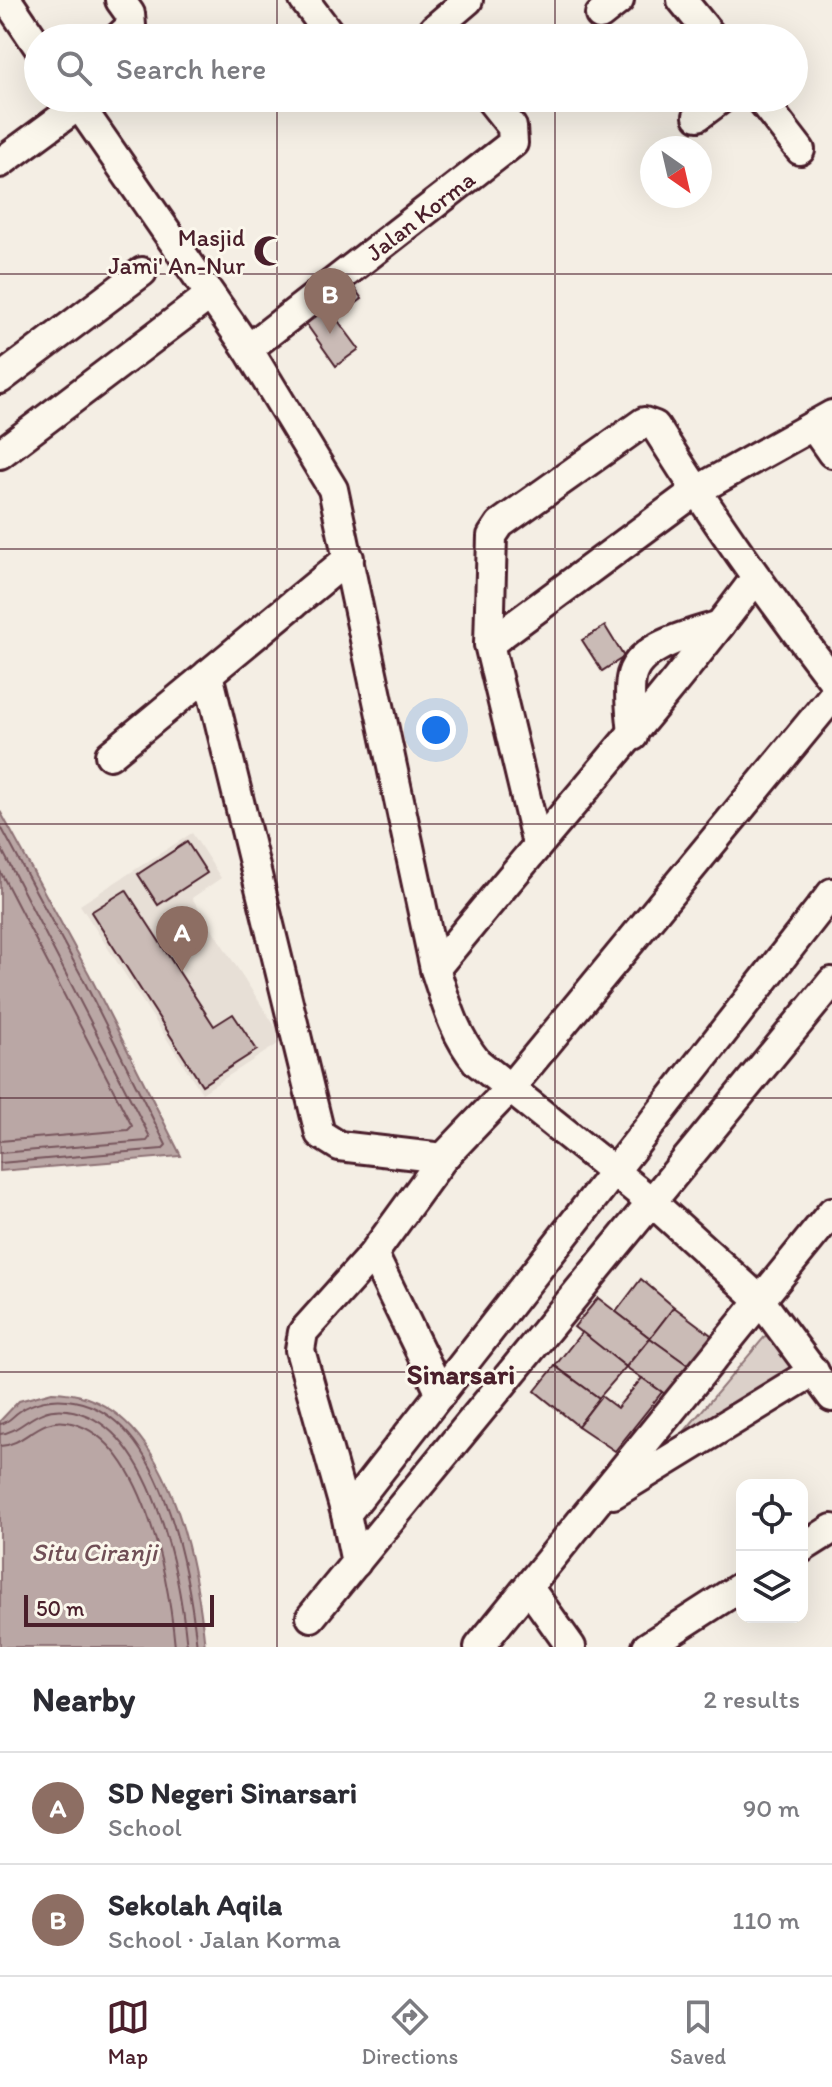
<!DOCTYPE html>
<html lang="en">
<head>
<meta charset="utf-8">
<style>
	body { margin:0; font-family:Itim,sans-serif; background:#f7f7f7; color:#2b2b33 }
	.controls { position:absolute; right:24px; bottom:24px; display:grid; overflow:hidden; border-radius:16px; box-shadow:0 8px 32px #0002 }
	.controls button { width:72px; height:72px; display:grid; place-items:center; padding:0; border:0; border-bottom:2px solid #e1e1e2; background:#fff; color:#2b2b33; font:40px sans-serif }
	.compass { position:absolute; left:640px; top:136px; width:72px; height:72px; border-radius:50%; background:#fff; box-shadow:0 8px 32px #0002; rotate:146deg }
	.scale { position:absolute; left:24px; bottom:20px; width:190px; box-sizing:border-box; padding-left:8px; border:4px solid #4a1f2b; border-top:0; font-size:22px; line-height:28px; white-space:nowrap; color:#4a1f2b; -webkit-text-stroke:6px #fbf7ec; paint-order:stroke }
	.you { position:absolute; left:436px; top:730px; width:28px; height:28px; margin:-20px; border:6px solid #fff; border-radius:50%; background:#1a73e8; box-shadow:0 0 0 12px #1a73e833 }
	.badge { display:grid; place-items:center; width:52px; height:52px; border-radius:50%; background:#4a1f2b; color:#fff; font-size:26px; font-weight:700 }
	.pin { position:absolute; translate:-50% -66px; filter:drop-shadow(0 2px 4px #0008) }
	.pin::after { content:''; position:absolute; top:42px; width:28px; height:24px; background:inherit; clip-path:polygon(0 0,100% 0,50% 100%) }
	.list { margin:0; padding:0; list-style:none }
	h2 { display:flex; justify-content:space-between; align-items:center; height:104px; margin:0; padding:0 32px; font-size:34px }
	h2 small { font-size:26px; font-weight:400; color:#7c7c81 }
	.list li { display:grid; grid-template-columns:52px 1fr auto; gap:24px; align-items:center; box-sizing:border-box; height:112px; padding:0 32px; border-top:2px solid #e1e1e2 }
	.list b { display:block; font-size:30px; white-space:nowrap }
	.list p { margin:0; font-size:26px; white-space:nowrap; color:#7c7c81 }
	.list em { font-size:26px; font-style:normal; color:#7c7c81 }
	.icon { flex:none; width:44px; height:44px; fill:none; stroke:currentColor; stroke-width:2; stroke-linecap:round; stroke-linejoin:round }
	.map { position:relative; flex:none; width:832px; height:1647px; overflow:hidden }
	.search { position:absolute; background:#fff; box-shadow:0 8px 32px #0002; left:24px; right:24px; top:24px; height:88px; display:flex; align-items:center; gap:20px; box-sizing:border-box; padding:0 28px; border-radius:44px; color:#7c7c81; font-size:30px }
	.sheet { height:328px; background:#fff }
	nav { display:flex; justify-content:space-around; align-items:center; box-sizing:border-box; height:112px; border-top:2px solid #e1e1e2; background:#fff; font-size:22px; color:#7c7c81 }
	nav a { display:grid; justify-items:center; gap:4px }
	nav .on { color:#4a1f2b }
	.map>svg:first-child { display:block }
</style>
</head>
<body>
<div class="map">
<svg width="832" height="1647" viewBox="0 0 832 1647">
	<rect width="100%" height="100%" fill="#f4eee4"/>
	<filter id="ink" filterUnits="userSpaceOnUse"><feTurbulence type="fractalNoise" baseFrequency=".0125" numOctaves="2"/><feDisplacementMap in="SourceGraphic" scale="16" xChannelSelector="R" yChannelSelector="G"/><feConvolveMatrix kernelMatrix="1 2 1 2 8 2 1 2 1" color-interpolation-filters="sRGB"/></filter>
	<g filter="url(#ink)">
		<!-- built -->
		<polygon fill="#e7dfd6" points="192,833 221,878 192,898 284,1040 202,1093 80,905"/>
		<!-- green -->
		<polygon fill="#dbd0c9" stroke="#92787a" stroke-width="2" points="773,1327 805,1371 672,1446"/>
		<!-- water -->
		<g fill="#baa7a5" stroke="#8d7174" stroke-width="2">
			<polygon points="0,811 89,974 181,1156 0,1171"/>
			<path d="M52 1392C167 1393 196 1558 205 1647H0V1421L19 1401Z"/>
		</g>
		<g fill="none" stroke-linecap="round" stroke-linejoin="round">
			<!-- shore -->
			<g stroke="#77555c" stroke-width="2">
				<polyline points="0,825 82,977 166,1145 162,1149 0,1163"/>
				<polyline points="0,846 150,1137 147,1141 0,1153"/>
				<polyline points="0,871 132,1126 128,1130 0,1141"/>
				<path d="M0 1424C9 1423 12 1416 20 1411 33 1402 52 1398 67 1400 163 1410 189 1573 197 1647"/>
				<path d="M0 1434C23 1432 33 1406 67 1410 154 1422 180 1578 187 1647"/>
				<path d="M0 1446C26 1445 38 1417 67 1422 145 1436 169 1583 175 1647"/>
			</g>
		</g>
		<!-- building -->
		<g fill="#cabbb6" stroke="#4a1f2b" stroke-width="2">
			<polygon points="348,279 362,299 336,318 359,349 336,366 302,318"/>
			<polygon points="605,626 624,657 602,671 582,640"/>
			<polygon points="187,842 207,873 158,905 138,874"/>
			<polygon points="126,890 214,1026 233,1014 257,1050 202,1085 91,912"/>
			<polygon points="641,1279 674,1307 650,1338 616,1312"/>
			<polygon points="598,1298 650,1338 626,1367 574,1327"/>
			<polygon points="674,1307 715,1338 690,1367 650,1338"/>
			<polygon points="582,1332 626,1367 599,1398 555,1366"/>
			<polygon points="650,1338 699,1373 675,1401 626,1367"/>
			<polygon points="555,1366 599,1398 578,1426 535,1391"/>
			<polygon points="642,1378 662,1392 615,1451 578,1426 601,1396 617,1408"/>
		</g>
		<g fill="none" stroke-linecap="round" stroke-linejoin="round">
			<defs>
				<g id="minor">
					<polyline points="7,0 38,46"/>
					<polyline points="304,0 333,38"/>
					<polyline points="682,0 713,38"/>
					<polyline points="600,15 619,0"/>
					<polyline points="434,29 468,0"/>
					<polyline points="118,38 131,26 130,14 120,0"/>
					<path d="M74 98 248 349 333 489 435 969C446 1002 454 1034 477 1062L653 1203 760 1300 832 1397"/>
					<polyline points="760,98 800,150"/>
					<polyline points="698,116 722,98"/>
					<polyline points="0,163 79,105"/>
					<path id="s1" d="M248 349 513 143 512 127 489 98"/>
					<polyline points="0,379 142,272"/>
					<polyline points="813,426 832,453"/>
					<polyline points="0,454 210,295"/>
					<polyline points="489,644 694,492 832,415"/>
					<polyline points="208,674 320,1134 339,1146 443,1158"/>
					<path d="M633 736C632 718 628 697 631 679 636 645 694 634 720 625"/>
					<polyline points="110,755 349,558"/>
					<path d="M537 844 489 644 492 536 500 524 644 422 655 426C710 514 768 596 832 679"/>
					<path d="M435 969C541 838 654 714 755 579"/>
					<polyline points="373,1254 441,1394"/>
					<polyline points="613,1494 814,1371"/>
					<polyline points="346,1514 832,893"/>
					<polyline points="802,1548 832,1529"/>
					<polyline points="356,1563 346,1514 300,1350 303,1332 373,1254 443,1158 510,1088 832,697"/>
					<polyline points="529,1588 571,1647"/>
					<polyline points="311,1617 832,982"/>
					<polyline points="479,1647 832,1212"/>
					<polyline points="647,1647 742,1586"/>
				</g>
			</defs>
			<!-- minor casing -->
			<use href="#minor" stroke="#4a1f2b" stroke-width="34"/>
			<!-- minor -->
			<use href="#minor" stroke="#fbf7ec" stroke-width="28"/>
		</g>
	</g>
	<!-- grid -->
	<path fill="none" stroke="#4a1f2b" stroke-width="2" stroke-opacity="0.55" d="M277 0V38M555 0V38M277 98V1647M555 98V1647M0 274H832M0 549H832M0 824H832M0 1098H832M0 1372H832"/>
	<!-- icons -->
	<defs>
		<symbol id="mosque-bare" viewBox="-9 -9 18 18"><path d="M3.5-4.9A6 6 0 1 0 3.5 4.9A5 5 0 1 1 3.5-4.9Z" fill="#4a1f2b" stroke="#fbf7ec" stroke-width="2.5" paint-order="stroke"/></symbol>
	</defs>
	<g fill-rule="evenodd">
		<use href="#mosque-bare" x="247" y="229" width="44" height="44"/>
	</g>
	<g text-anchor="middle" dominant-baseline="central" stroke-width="6" stroke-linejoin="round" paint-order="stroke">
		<!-- street labels -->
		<g font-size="24" fill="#4a1f2b" stroke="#fbf7ec">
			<text stroke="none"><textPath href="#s1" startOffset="218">Jalan Korma</textPath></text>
		</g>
		<!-- poi labels -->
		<g font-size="24" fill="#4a1f2b" stroke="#fbf7ec" text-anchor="end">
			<text x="245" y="237">Masjid<tspan x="245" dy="28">Jami' An-Nur</tspan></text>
		</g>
		<!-- water labels -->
		<g font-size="26" font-style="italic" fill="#714f56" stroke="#fbf7ec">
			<text x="94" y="1552">Situ Ciranji</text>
		</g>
		<!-- quarter labels -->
		<g font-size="28" font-weight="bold" fill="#4a1f2b" stroke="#fbf7ec">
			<text x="461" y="1374">Sinarsari</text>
		</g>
	</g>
</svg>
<div class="controls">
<button><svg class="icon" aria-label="locate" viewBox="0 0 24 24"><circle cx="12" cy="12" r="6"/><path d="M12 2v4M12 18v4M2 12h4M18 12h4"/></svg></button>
<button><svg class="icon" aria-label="layers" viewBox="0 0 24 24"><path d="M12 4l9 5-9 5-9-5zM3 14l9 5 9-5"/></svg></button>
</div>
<svg class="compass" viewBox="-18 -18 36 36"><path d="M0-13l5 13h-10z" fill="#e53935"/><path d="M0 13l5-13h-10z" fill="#7c7c81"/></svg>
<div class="scale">50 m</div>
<div class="you"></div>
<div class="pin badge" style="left:182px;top:972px;background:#8d6e63">A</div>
<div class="pin badge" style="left:330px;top:334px;background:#8d6e63">B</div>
<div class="search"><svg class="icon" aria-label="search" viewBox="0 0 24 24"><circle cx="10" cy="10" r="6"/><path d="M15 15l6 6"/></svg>Search here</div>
</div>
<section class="sheet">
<h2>Nearby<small>2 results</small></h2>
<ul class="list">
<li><span class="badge" style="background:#8d6e63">A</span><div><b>SD Negeri Sinarsari</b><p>School</p></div><em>90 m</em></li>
<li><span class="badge" style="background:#8d6e63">B</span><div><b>Sekolah Aqila</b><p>School · Jalan Korma</p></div><em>110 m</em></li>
</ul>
</section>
<nav>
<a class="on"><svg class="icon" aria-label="map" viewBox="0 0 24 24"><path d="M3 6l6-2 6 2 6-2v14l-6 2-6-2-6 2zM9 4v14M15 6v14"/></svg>Map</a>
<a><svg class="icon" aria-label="directions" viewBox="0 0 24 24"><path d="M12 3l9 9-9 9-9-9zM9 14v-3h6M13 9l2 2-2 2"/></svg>Directions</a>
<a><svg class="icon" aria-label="saved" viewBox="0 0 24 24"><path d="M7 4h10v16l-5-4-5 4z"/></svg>Saved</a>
</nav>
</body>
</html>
